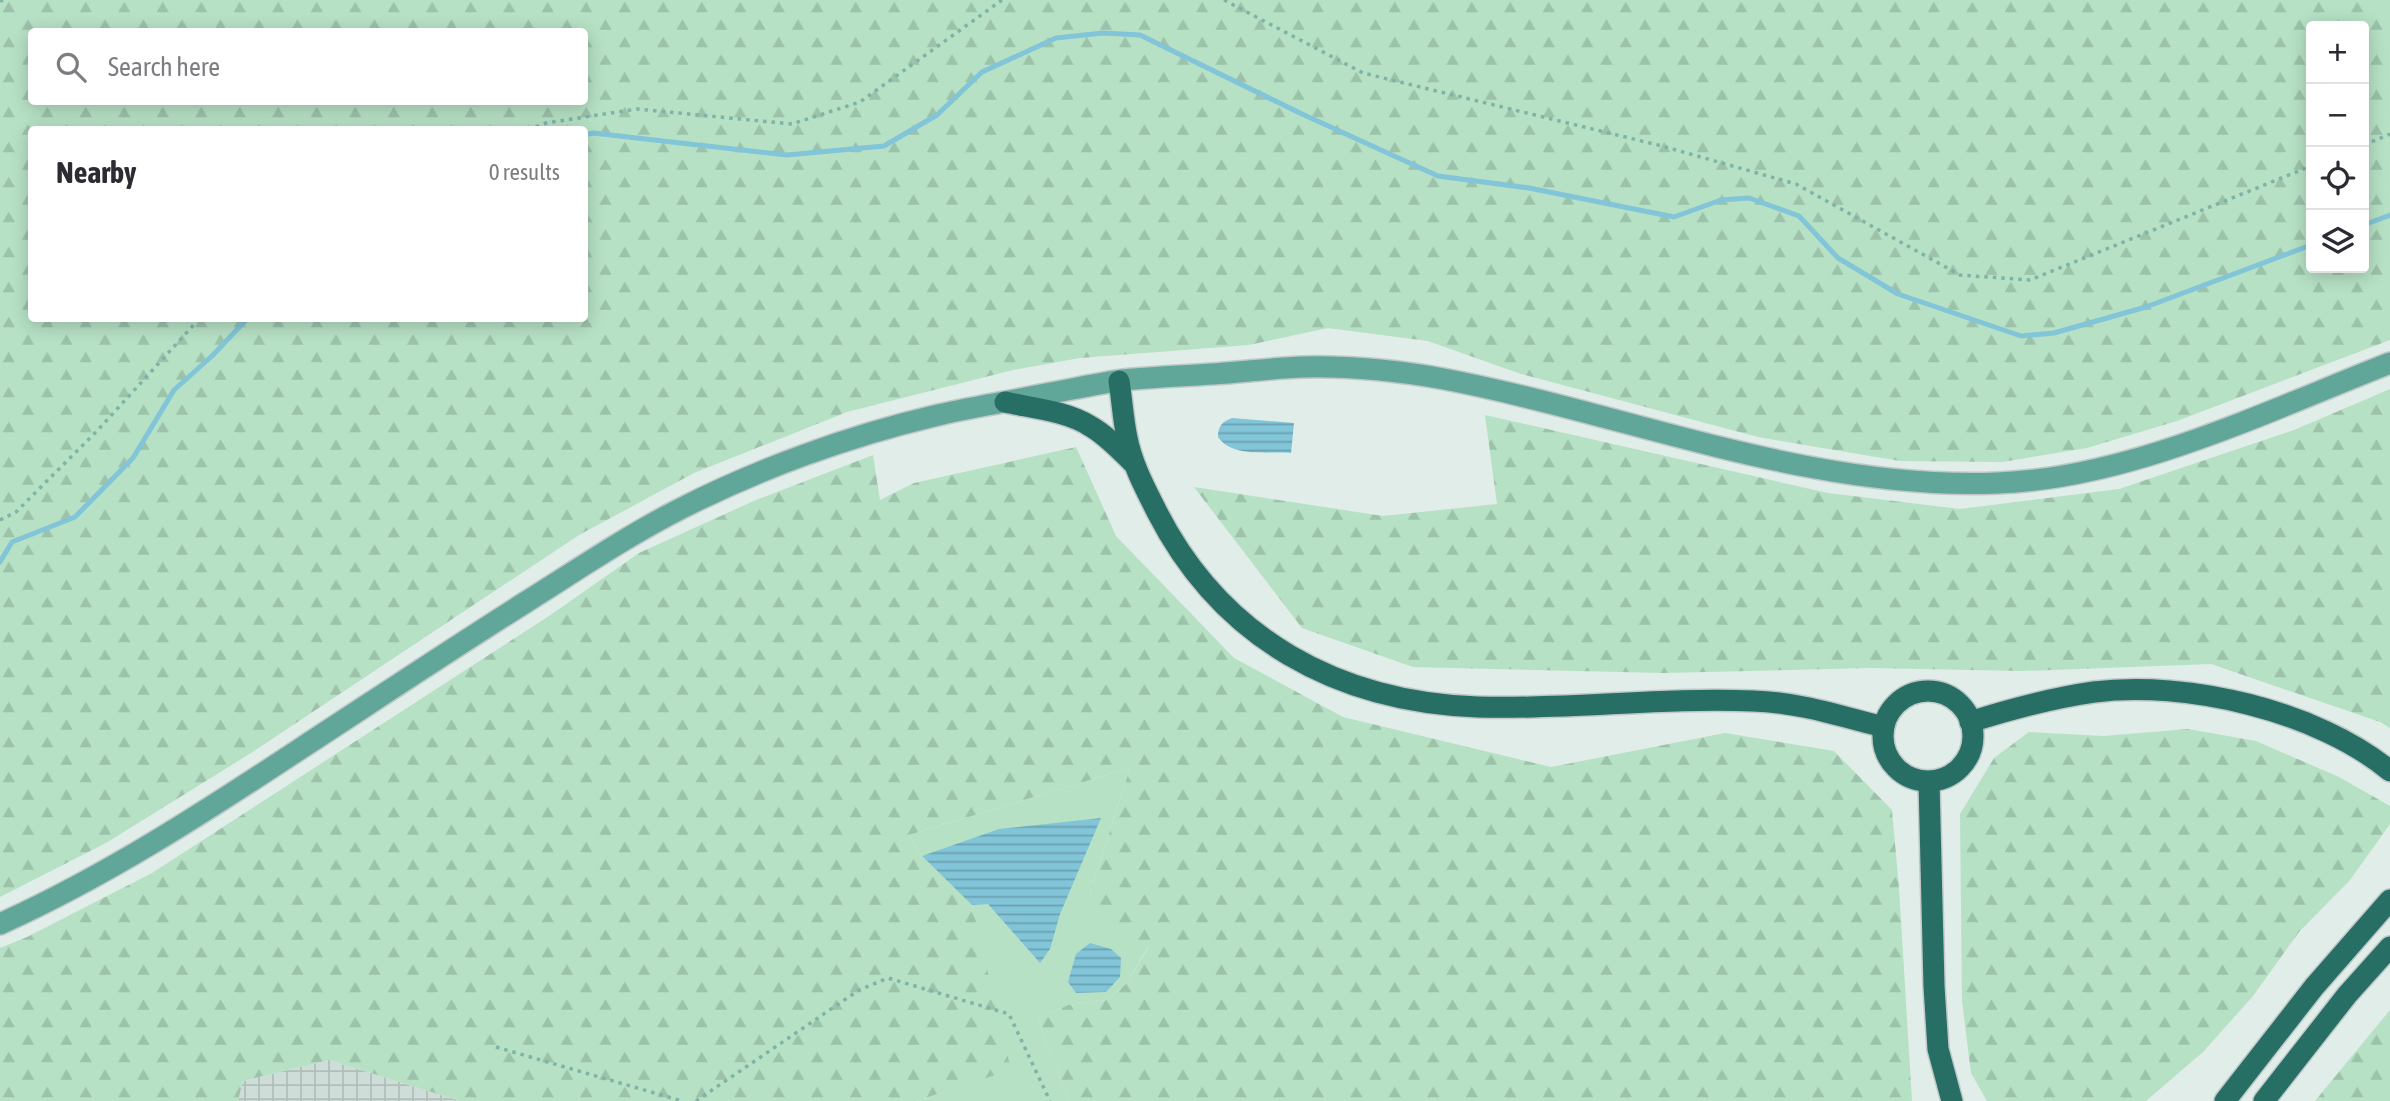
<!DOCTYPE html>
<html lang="en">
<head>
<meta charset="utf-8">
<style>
	body { margin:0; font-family:"Asap Condensed",sans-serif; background:#f7f7f7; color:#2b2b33 }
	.controls { position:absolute; right:21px; top:21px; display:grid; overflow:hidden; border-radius:7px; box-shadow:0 4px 18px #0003 }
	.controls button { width:63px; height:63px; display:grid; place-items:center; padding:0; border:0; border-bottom:2px solid #e1e1e2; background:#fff; color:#2b2b33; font:35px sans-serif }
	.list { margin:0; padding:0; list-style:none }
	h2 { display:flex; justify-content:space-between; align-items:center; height:91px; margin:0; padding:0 28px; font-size:30px }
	h2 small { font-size:23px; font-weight:400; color:#7c7c81 }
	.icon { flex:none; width:38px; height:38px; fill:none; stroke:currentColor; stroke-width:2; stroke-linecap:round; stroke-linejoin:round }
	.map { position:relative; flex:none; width:2390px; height:1101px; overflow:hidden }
	.search { position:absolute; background:#fff; box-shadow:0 4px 18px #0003; left:28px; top:28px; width:560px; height:77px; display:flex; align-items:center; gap:18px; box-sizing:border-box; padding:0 24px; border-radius:7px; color:#7c7c81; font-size:26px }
	.panel { position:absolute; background:#fff; box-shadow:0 4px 18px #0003; left:28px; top:126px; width:560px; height:196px; border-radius:7px }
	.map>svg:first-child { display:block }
</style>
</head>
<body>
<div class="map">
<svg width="2390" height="1101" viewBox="0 0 2390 1101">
	<defs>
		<pattern id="industrial-grid" width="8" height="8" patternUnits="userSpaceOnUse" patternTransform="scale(1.75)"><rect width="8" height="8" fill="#ceddd7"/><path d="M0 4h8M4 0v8" fill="none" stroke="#b0bfb9"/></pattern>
		<pattern id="forest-firs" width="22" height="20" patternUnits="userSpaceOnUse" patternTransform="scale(1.75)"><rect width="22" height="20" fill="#b6e1c5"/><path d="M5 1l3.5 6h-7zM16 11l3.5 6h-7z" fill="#9cc2aa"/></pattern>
		<pattern id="water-rules" width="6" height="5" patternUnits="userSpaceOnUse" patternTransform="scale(1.75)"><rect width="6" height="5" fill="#82c4d8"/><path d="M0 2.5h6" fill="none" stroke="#6aa1b0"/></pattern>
	</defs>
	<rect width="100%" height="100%" fill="#e0ede8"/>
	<!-- industrial -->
	<polygon fill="url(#industrial-grid)" points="329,1060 460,1101 238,1101 243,1081"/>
	<!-- green -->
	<polygon fill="#b6e1c5" points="1130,768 1090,893 1100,919 1148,947 1126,984 1107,1000 1068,1005 1038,1019 1069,1101 916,1101 1010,1070 972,905 922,856 909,835"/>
	<!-- forest -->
	<g fill="url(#forest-firs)" fill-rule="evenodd">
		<path d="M0 0H2390V340L2177 421 2087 448 2002 462 1900 461 1758 437 1521 374 1428 341 1328 328 1249 345 1080 358 1013 370 847 412 694 473 579 535 251 753 106 843 0 897ZM2364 26V268H2311V26ZM32 32H584V102H32ZM32 130H584V318H32Z"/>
		<polygon points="2390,389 2390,728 2380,722 2211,664 2023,671 1870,668 1662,673 1413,667 1302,628 1194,487 1383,516 1497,504 1485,415 1828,493 1960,509 2119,489 2294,430"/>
		<polygon points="1076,447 1116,536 1234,658 1343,717 1551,767 1725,733 1834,751 1892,810 1899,888 1912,1101 1069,1101 1038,1019 1068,1005 1107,1000 1126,984 1148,948 1099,919 1090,893 1130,768 909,835 922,856 972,905 1011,1070 916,1101 460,1101 329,1060 243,1081 238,1101 0,1101 0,948 27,937 152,873 552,614 639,553 756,500 873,455 880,500 914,483"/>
		<polygon points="2188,729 2256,741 2339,777 2390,806 2390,824 2350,880 2299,932 2253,996 2203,1052 2146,1101 1987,1101 1971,1073 1962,1001 1960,814 1994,758 2029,732 2103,736"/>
		<polygon points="2390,1010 2390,1101 2315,1101"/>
	</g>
	<!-- water -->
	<g fill="url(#water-rules)">
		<path d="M1232 418 1294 423 1291 453C1269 451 1232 458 1218 437 1218 426 1222 422 1232 418Z"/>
		<polygon points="1101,818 1060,914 1050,949 1040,963 988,904 972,905 922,856 999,829"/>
		<polygon points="1090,943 1111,949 1121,958 1120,977 1106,992 1076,993 1068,982 1076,954"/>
	</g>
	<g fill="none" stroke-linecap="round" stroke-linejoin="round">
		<!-- stream -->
		<g stroke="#82c4d8" stroke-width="5">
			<polyline points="584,135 593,133 787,155 884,146 937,115 982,72 1056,38 1103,33 1140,35 1302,114 1438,176 1529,188 1674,217 1721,200 1749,198 1799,216 1838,258 1898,294 2021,336 2054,333 2146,307 2311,245"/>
			<polyline points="2364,225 2390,215"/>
			<polyline points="0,562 12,542 75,517 133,458 174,390 212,356 248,318"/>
		</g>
		<defs>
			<path id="major" d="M0 924C106 876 203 813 300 749 375 700 450 650 526 602 577 570 627 536 680 509 758 469 849 436 934 416 967 408 1001 403 1035 396 1064 391 1094 384 1123 380 1153 377 1183 376 1213 374 1243 372 1273 368 1303 367 1349 366 1399 371 1444 379 1627 414 1810 491 1998 483 2131 478 2267 411 2390 363"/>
			<g id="highway">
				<path d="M1119 381C1122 400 1123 419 1127 438 1132 464 1145 488 1157 512 1222 639 1338 702 1478 707 1570 710 1662 697 1753 701 1798 702 1840 716 1883 727"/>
				<path d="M1005 402C1032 408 1066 411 1090 426 1106 435 1119 449 1132 462"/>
				<circle cx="1928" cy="736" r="45"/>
				<path d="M1970 722C2011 709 2052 698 2094 692 2186 680 2318 711 2390 771"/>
				<polyline points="1929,782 1934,986 1938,1049 1952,1101"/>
				<polyline points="2225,1101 2314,987 2390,900"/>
				<polyline points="2264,1101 2347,995 2390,947"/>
			</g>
		</defs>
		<!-- major casing -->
		<use href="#major" stroke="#c0c9c8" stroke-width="24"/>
		<!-- highway casing -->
		<use href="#highway" stroke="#c0c9c8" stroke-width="24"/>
		<!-- path -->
		<g stroke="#7db4a7" stroke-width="3.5" stroke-dasharray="3.5 5" stroke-linecap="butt">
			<polyline points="1224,0 1363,73 1662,146 1796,184 1960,275 2030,280 2311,166"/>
			<polyline points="0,1 3,0"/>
			<polyline points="528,130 546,123 637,109 792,124 860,102 1002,0"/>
			<polyline points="2364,145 2390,134"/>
			<polyline points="0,520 16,512 97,431 200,318"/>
			<polyline points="496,1047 682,1101"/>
			<polyline points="696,1101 859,990 888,978 1009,1014 1050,1101"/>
		</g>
		<!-- major -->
		<use href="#major" stroke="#60a79a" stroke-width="21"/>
		<!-- highway -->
		<use href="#highway" stroke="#276f65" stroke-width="21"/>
	</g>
</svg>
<div class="controls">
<button>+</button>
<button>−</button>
<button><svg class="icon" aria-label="locate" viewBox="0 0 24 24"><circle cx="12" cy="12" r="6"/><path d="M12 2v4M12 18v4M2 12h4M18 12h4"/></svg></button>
<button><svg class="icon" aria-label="layers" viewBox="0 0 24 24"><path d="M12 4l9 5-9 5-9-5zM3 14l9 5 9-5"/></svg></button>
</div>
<div class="search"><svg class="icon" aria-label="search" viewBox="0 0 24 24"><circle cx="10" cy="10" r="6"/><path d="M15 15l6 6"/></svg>Search here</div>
<section class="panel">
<h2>Nearby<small>0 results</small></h2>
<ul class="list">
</ul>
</section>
</div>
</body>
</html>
